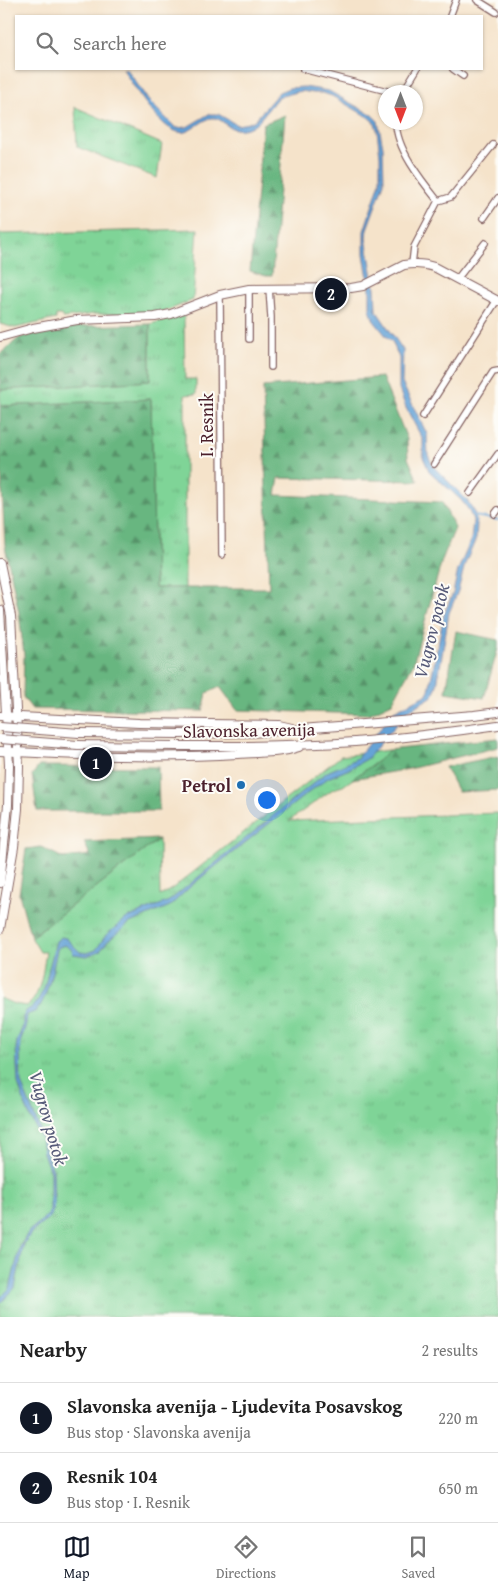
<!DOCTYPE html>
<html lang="en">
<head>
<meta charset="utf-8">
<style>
	body { margin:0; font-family:"Gentium Book Plus",serif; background:#f2f2f2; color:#222 }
	.compass { position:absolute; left:378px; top:85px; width:45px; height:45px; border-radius:50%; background:#fff; box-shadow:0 1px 4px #0004; rotate:180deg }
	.you { position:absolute; left:266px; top:799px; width:18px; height:18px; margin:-12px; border:4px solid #fff; border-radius:50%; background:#1a73e8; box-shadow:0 0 0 8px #1a73e833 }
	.badge { display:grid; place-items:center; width:32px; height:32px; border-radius:50%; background:#111827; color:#fff; font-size:16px; font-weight:700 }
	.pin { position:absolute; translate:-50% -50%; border:2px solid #fff; box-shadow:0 1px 5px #0006 }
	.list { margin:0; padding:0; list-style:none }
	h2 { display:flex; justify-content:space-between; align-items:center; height:65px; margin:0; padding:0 20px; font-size:21px }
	h2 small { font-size:16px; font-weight:400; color:#767676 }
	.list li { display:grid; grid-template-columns:32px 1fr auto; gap:15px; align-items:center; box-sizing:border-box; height:70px; padding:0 20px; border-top:1px solid #e0e0e0 }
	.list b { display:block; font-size:19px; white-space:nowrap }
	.list p { margin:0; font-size:16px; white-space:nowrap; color:#767676 }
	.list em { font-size:16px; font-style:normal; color:#767676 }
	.icon { flex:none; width:28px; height:28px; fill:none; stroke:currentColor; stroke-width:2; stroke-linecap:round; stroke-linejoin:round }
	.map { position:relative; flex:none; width:498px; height:1317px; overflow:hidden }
	.search { position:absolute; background:#fff; box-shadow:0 1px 4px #0004; left:15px; right:15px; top:15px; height:55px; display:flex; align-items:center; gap:12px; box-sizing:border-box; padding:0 18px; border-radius:0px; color:#767676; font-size:19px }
	.sheet { height:205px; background:#fff }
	nav { display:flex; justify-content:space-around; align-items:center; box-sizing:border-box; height:70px; border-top:1px solid #e0e0e0; background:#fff; font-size:14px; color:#767676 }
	nav a { display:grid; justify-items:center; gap:2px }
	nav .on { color:#111827 }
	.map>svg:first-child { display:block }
</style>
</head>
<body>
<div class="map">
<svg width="498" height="1317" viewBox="0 0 498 1317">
	<defs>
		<pattern id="grass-tufts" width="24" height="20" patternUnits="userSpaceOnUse" patternTransform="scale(1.25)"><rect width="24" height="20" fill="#7fd497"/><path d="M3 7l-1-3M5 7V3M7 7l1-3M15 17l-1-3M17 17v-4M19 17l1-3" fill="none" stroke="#6fb682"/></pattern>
		<pattern id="forest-firs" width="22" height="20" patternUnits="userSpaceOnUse" patternTransform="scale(1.25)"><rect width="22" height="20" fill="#67b680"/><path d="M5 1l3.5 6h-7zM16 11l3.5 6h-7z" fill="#579369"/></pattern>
	</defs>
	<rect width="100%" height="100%" fill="#fdfcf7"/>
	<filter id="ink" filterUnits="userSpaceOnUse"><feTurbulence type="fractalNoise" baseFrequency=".02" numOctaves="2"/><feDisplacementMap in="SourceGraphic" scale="10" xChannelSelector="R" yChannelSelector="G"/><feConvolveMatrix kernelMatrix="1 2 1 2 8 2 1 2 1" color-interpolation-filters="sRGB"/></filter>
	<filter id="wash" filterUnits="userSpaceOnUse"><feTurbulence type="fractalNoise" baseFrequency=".0096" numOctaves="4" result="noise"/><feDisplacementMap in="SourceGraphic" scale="20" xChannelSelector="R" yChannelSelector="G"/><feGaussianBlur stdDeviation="1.12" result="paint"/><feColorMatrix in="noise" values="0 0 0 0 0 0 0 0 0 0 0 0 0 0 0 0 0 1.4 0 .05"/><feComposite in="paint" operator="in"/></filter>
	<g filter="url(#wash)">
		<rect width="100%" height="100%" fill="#f5e3ca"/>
		<!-- grass -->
		<g fill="url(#grass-tufts)" stroke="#647a61">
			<polygon points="75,107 162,144 157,178 77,147"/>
			<polygon points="198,229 193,300 164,312 138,314 95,314 63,318 61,315 56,315 56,319 15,328 0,324 0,234"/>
			<polygon points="184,315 185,379 196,379 196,394 185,395 185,588 155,588 151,399 0,406 0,390 150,381 150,324"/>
			<path d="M389 750 378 761 343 786 333 789 289 821 498 813V1317H0V998L14 1004 26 1006C41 999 43 968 46 952H40L31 937 159 839 160 896 173 888 341 756Z"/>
		</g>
		<!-- forest -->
		<g fill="url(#forest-firs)" stroke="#586a56">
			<polygon points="285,115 272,276 266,276 250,271 263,124"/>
			<polygon points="150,324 150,381 0,390 0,354 19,338 48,329 86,326"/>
			<polygon points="382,377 407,439 408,458 418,481 279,478 276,495 442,502 455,528 442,560 413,664 392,703 369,714 237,710 220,687 207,693 203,711 32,709 23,697 24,655 19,613 5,546 0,450 0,406 151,399 155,588 269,588 263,387"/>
			<polygon points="456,631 498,640 498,648 484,698 446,692"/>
			<polygon points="498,738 498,747 409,769 352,779 378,761 389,750"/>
			<polygon points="498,756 498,790 458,792 445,767"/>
			<polygon points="39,766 158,767 159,811 37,811 32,775"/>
			<polygon points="159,839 31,937 19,894 26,849 41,847 63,858 90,855 84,842"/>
		</g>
		<!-- water -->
		<path fill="#65a3d7" stroke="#586181" d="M123 69H127L148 100 176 128 187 127 209 114H218L237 125 249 123 255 120 279 92 289 88 304 87 329 91 372 115 378 121 383 147 384 183 367 229 366 238 375 288 376 310 403 350 402 383 427 434 428 455 433 466 467 500 474 511 477 524 476 539 465 564 458 591 449 613 437 685 433 696 409 710 367 759 347 770 328 778 300 799 192 885 170 906 130 923 108 941 100 951 87 956 73 954 72 950 65 945 59 947 57 950C54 964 47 1000 37 1010 34 1013 30 1013 27 1015L26 1025 21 1040 20 1051 21 1083 43 1137 46 1152 53 1170 54 1204 51 1216 31 1233 24 1244 15 1288 0 1304V1298L10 1288 20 1247 26 1236 29 1231 48 1215 50 1210V1172L43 1153 41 1138 29 1115 18 1084 16 1048 17 1041 23 1026V1017L26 1011 35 1005 44 989 56 941 61 937 66 938 80 952 87 953 96 950 106 935 127 918 169 901 327 772 348 763 357 758 394 711 426 695 429 690 444 614 453 593 458 570 471 540 473 520 468 509 461 500 429 471 423 457V440L406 408 399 389V358L392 341 387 337 374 321 370 310V290L364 254V231L380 182V156L377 130 375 123 368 117 332 96 323 93H314L301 91 278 97 257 123C249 129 237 132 228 126 224 123 220 119 215 118 206 116 194 130 185 132 164 138 132 84 123 69Z"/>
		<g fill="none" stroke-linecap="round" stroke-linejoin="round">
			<!-- stream -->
			<polyline stroke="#65a3d7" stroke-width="2" points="474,516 498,520"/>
		</g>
	</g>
	<g filter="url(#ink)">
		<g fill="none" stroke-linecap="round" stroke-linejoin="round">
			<defs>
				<g id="street">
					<polyline points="477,0 496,12"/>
					<polyline points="450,16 456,0"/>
					<polyline points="303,69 391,92"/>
					<polyline points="453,69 463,76"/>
					<polyline points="403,92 417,69"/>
					<path d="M396 122C396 149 422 181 438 201"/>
					<polyline points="484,218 498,198"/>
					<polyline points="412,264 414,247 438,201 451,197 493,145"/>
					<polyline points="457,279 485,243"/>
					<polyline points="269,288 271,317 271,367"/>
					<polyline points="249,289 249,339"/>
					<polyline points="220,295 222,555"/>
					<polyline points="423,416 497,300"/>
					<polyline points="434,464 493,372 498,371"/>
					<polyline points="470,493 498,454"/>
					<polyline points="495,514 498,510"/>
				</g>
				<g id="secondary">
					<path d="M0 337 33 328 77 320 155 317 171 314 220 295 249 289 351 288 363 286 404 265C415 263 423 263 434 267L498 301"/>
					<polyline points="0,563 11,616 19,766 18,809 14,847 0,929"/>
					<polyline points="0,610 9,765 8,805 0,883"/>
					<polyline points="0,716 139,723 279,725 292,728"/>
					<polyline points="79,733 179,734 252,733 474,715 498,712"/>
					<path d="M78 745C170 746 263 748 355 742 403 738 451 732 498 725"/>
					<path d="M0 751C79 756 159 759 238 754 259 752 279 754 299 747"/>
				</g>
			</defs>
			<!-- street casing -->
			<use href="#street" stroke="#866463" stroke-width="8"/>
			<!-- secondary casing -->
			<use href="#secondary" stroke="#866463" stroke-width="10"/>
			<!-- street -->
			<use href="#street" stroke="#fff" stroke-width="5.5"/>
			<!-- secondary -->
			<use href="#secondary" stroke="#fff" stroke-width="8"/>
			<defs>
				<g id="secondary-bridge">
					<polyline points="0,727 79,733"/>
					<polyline points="0,739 78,745"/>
				</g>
			</defs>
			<!-- secondary-bridge casing -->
			<use href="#secondary-bridge" stroke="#866463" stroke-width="10" stroke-linecap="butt"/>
			<!-- secondary-bridge -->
			<use href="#secondary-bridge" stroke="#fff" stroke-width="8"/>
		</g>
	</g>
	<!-- markers -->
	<circle fill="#1f6fb2" stroke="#fdfcf7" stroke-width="2" cx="241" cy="785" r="5"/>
	<g text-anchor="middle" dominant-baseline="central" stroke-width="4" stroke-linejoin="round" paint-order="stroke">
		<!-- street labels -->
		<g font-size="18" fill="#4a1f2b" stroke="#fdfcf7">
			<text transform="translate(206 425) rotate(-90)">I. Resnik</text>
			<text transform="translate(249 730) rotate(-1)">Slavonska avenija</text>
		</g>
		<!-- poi labels -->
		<g font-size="18" font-weight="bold" fill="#4a1f2b" stroke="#fdfcf7" text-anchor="end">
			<text x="231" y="785">Petrol</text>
		</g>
		<!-- water labels -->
		<g font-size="19" font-style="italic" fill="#565a78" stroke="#fdfcf7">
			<text transform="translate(431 631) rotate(-76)">Vugrov potok</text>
			<text transform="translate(49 1118) rotate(74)">Vugrov potok</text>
		</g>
	</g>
</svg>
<svg class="compass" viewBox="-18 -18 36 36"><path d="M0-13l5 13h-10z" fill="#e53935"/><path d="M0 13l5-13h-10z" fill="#767676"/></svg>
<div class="you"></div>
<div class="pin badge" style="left:96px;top:763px">1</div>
<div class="pin badge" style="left:331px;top:294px">2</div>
<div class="search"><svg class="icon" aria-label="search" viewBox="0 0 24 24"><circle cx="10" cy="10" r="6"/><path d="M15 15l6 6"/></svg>Search here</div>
</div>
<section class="sheet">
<h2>Nearby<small>2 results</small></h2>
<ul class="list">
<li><span class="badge">1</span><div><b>Slavonska avenija - Ljudevita Posavskog</b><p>Bus stop · Slavonska avenija</p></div><em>220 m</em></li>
<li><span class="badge">2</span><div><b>Resnik 104</b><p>Bus stop · I. Resnik</p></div><em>650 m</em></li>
</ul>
</section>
<nav>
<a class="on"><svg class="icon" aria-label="map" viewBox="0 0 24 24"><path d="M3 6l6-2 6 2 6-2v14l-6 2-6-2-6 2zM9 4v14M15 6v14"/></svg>Map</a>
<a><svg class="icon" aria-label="directions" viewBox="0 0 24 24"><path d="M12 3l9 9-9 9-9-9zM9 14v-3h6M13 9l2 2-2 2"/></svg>Directions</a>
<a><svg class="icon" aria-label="saved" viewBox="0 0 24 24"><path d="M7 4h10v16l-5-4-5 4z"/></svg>Saved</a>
</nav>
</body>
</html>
